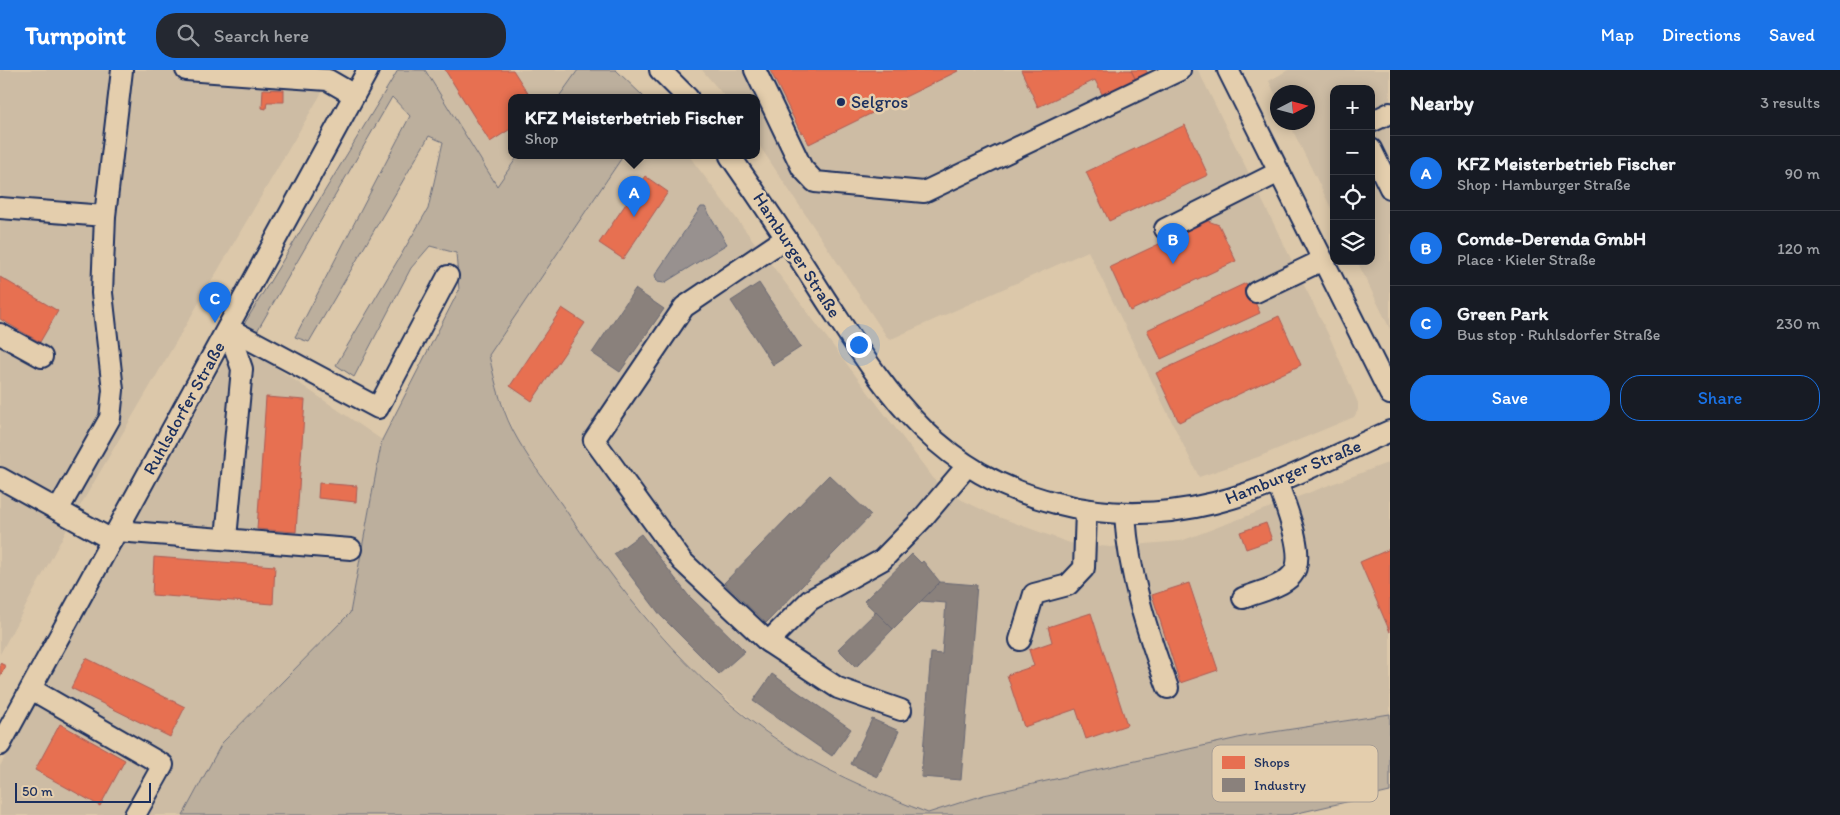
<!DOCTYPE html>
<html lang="en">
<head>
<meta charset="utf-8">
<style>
	body { margin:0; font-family:Itim,sans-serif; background:#242831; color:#f1f3f6 }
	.controls { position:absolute; right:15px; top:15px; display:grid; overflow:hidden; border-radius:10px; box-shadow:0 2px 12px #0003 }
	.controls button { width:45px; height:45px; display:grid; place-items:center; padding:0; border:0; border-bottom:1px solid #363941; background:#171b24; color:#f1f3f6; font:25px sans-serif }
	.compass { position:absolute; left:1270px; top:15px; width:45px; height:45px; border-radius:50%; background:#171b24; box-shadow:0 2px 12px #0003; rotate:84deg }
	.scale { position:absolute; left:15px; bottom:12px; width:136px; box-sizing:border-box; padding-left:5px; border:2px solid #1b2f5e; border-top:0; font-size:14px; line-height:18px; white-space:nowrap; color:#1b2f5e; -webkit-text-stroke:4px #e4cead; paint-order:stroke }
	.you { position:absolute; left:858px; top:274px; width:18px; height:18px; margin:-12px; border:4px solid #fff; border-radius:50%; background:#1a73e8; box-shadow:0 0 0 8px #1a73e833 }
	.badge { display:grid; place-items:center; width:32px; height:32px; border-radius:50%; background:#1a73e8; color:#fff; font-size:16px; font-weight:700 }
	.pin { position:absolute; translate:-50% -41px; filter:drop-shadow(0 1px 2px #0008) }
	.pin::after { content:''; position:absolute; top:26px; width:18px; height:15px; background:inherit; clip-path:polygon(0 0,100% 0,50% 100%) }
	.popup { position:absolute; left:508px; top:24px; width:252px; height:65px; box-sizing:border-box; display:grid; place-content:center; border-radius:10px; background:#171b24; filter:drop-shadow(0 1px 4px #0005); font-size:16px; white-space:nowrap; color:#9ea1a6 }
	.popup b { font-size:19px; color:#f1f3f6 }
	.popup::after { content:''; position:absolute; left:50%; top:100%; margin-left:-10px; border:10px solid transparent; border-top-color:#171b24 }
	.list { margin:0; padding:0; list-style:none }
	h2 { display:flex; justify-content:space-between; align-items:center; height:65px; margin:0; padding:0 20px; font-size:21px }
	h2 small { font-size:16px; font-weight:400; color:#9ea1a6 }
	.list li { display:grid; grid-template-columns:32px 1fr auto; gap:15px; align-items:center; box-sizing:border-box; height:75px; padding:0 20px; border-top:1px solid #363941 }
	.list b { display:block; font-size:19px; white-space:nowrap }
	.list p { margin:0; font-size:16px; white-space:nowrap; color:#9ea1a6 }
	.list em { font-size:16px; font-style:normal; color:#9ea1a6 }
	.actions { display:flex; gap:10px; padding:15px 20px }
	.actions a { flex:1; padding:11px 0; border:1px solid #1a73e8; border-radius:20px; text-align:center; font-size:18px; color:#1a73e8 }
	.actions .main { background:#1a73e8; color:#fff }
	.icon { flex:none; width:28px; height:28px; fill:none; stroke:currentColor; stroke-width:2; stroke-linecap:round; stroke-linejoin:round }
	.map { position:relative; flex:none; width:1390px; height:745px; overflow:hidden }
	header { display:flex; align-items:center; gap:30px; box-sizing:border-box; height:70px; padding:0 25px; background:#1a73e8; color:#fff }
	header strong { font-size:24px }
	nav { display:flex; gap:28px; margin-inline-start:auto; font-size:18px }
	.search { width:350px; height:45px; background:#242831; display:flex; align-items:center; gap:12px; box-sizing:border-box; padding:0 18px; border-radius:20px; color:#9ea1a6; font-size:19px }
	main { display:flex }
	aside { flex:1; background:#171b24 }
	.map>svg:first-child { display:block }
</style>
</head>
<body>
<header>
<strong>Turnpoint</strong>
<div class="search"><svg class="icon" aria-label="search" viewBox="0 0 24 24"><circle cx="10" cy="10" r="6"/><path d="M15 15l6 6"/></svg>Search here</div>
<nav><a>Map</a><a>Directions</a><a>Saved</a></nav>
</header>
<main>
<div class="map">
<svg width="1390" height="745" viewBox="0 0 1390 745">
	<rect width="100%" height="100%" fill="#dcc8aa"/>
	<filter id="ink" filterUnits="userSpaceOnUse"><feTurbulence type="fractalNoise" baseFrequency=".02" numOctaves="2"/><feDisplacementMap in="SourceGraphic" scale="10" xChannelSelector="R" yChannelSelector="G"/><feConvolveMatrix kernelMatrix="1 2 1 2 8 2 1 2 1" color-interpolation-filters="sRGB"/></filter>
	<g filter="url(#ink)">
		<!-- built -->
		<g fill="#cdbca4">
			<polygon points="0,0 335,0 73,448 0,584"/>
			<polygon points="425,0 578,0 558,28 512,28 512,86 518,86 497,116"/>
			<polygon points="702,0 1198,0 1331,270 1358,333 1358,340 1354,347 1258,387 1199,407 1088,181 889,270 757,72 756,28 726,28"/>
			<polygon points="1288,0 1390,0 1390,259 1357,191 1371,191 1371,19 1334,19 1334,144 1289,53 1308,52 1308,22 1278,22 1277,28 1269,11"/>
			<polygon points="623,86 689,86 937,413 962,430 993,445 1070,473 1110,477 1181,471 1390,392 1390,644 1247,666 984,725 928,744 877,723 798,683 755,653 688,595 610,505 517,369 495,314 489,285"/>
			<polygon points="236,270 382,370 350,543 222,673 183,745 0,745 0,696"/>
		</g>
		<!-- green -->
		<g fill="#bcaf9d" stroke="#6c6f7e">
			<path d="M398 0H425L497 116 518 86H623L489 285C495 313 503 345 518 370 533 396 552 420 569 445 629 534 704 627 798 683 839 707 884 726 928 743L984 725 1247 666 1390 644V722L1289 745H183L222 673 350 543 382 370 459 220 456 183 430 176 411 198 354 307 336 295 428 139 443 72 429 66 309 272 295 267 410 46 392 27 256 263 243 256Z"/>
			<polygon points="578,0 616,0 645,28 558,28"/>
		</g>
		<!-- water -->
		<polygon fill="#98918f" stroke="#666a7b" points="701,137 705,137 727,174 664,213 657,212 655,205"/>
		<!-- shops -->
		<g fill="#e76f51" stroke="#aa5c55">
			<polygon points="445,0 513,0 531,28 512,28 512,58 490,72"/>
			<polygon points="770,0 958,0 958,1 809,74 803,62 801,63"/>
			<polygon points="1021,0 1131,0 1137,12 1104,28 1095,10 1038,37"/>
			<polygon points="1131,0 1146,0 1149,6 1137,12"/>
			<polygon points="263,19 284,20 284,32 267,32 266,39 262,38"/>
			<polygon points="1185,55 1208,105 1109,151 1086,102"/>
			<polygon points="645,106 668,122 623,189 599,173"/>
			<polygon points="1208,151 1219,155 1236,191 1130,241 1110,197"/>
			<polygon points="0,207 58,241 40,272 0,249"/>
			<polygon points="1246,213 1260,243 1161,289 1147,260"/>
			<polygon points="562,238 585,253 532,331 510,316"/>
			<polygon points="1279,246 1301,295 1179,352 1156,303"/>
			<polygon points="266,327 305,330 296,462 257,459"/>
			<polygon points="319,413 357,416 356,432 318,428"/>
			<polygon points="1266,453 1272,470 1246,479 1240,462"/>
			<polygon points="1390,479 1390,562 1360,492"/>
			<polygon points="154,487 275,496 273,534 152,525"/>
			<polygon points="1189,513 1218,600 1180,613 1152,525"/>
			<polygon points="1091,543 1127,655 1086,669 1076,639 1024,657 1007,605 1034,596 1029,580 1052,572 1048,557"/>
			<polygon points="86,588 185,637 170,667 71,618"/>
			<polygon points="0,593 6,596 0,606"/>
			<polygon points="60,654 125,690 100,736 35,700"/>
		</g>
		<!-- industry -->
		<g fill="#8a817c" stroke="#696873">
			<polygon points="759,213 801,277 773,295 731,231"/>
			<polygon points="635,219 664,239 620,302 592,283"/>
			<polygon points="829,405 871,445 766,553 724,513"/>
			<polygon points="641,464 688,525 745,581 719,604 661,546 614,484"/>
			<polygon points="912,484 921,493 923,491 940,512 893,559 864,531"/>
			<polygon points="940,512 977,515 961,710 921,707 931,583 942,584 946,533 921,531"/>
			<polygon points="876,542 893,559 856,597 838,579"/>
			<polygon points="772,604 851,659 832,686 753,631"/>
			<polygon points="872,649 899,661 878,707 851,694"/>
		</g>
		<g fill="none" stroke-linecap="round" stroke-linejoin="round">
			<defs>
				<g id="minor">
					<polyline points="186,0 328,10 354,25"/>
					<polyline points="660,0 688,28"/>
					<polyline points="755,0 802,98 815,112 924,122 1180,0"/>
					<polyline points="1228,0 1390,324"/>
					<polyline points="1371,52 1390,43"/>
					<polyline points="1371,79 1390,118"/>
					<path d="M730 86C763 133 795 181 826 230 889 326 937 403 1056 433 1108 447 1161 446 1214 433 1275 418 1333 386 1390 361"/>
					<polyline points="0,138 105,146"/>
					<polyline points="1165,159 1279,102"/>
					<polyline points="786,168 684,237 594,370 682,491 768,572 838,618 901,640"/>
					<polyline points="1256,222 1323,190"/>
					<polyline points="228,258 378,338 448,206"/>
					<polyline points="0,264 42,287"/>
					<polyline points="0,408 112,470"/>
					<polyline points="58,440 110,348 113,320 102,223 105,146 122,0"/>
					<path d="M1125 445C1129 506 1147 562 1168 618"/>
					<polyline points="117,461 351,479"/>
					<polyline points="226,468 242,299 228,258"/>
					<path d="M1243 528C1258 522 1282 517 1292 505 1308 487 1284 432 1277 412"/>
					<polyline points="1020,570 1034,524 1068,515 1084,498 1086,441"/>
					<polyline points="768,572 810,530 882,490 922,449 967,396"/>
					<polyline points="31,619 163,695 135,745"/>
					<polyline points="0,675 368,0"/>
				</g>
			</defs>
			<!-- minor casing -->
			<use href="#minor" stroke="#1b2f5e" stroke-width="24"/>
			<!-- minor -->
			<use href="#minor" stroke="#e4cead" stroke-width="20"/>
		</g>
	</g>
	<!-- markers -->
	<circle fill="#1b2f5e" stroke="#e4cead" stroke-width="2" cx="841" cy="32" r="5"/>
	<g text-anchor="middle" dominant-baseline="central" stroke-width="5" stroke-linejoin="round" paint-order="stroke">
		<!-- poi labels -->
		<g font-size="18" fill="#1b2f5e" stroke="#e4cead" text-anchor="start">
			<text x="851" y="32">Selgros</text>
		</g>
		<!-- street labels -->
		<g font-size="18" fill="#1b2f5e" stroke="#e4cead">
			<text transform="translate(797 185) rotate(57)">Hamburger Straße</text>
			<text transform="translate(184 338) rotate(-61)">Ruhlsdorfer Straße</text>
			<text transform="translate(1293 402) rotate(-22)">Hamburger Straße</text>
		</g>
	</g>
	<!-- legend -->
	<rect x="1212" y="675" width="166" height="57" rx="8" fill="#e4cead" stroke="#a89e95" stroke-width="1"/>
	<rect x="1222" y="686" width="23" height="13" fill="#e76f51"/>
	<rect x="1222" y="708" width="23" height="14" fill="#8a817c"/>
	<g font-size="14" fill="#1b2f5e">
		<text x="1254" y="697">Shops</text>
		<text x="1254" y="720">Industry</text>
	</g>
</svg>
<div class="controls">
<button>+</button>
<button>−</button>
<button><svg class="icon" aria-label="locate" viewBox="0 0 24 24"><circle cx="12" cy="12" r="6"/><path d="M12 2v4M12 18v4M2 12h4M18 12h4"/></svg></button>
<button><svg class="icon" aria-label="layers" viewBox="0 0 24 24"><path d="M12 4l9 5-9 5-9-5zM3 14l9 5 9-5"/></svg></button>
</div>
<svg class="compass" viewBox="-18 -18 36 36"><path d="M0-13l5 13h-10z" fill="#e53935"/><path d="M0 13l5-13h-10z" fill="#9ea1a6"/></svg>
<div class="scale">50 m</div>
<div class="you"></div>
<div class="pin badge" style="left:634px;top:147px">A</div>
<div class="popup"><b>KFZ Meisterbetrieb Fischer</b>Shop</div>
<div class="pin badge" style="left:1173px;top:194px">B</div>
<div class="pin badge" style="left:215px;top:253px">C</div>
</div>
<aside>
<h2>Nearby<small>3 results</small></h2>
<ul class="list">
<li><span class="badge">A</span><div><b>KFZ Meisterbetrieb Fischer</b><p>Shop · Hamburger Straße</p></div><em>90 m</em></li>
<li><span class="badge">B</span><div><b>Comde-Derenda GmbH</b><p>Place · Kieler Straße</p></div><em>120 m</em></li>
<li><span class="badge">C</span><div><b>Green Park</b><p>Bus stop · Ruhlsdorfer Straße</p></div><em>230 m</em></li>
</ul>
<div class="actions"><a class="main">Save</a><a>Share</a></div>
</aside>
</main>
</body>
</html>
